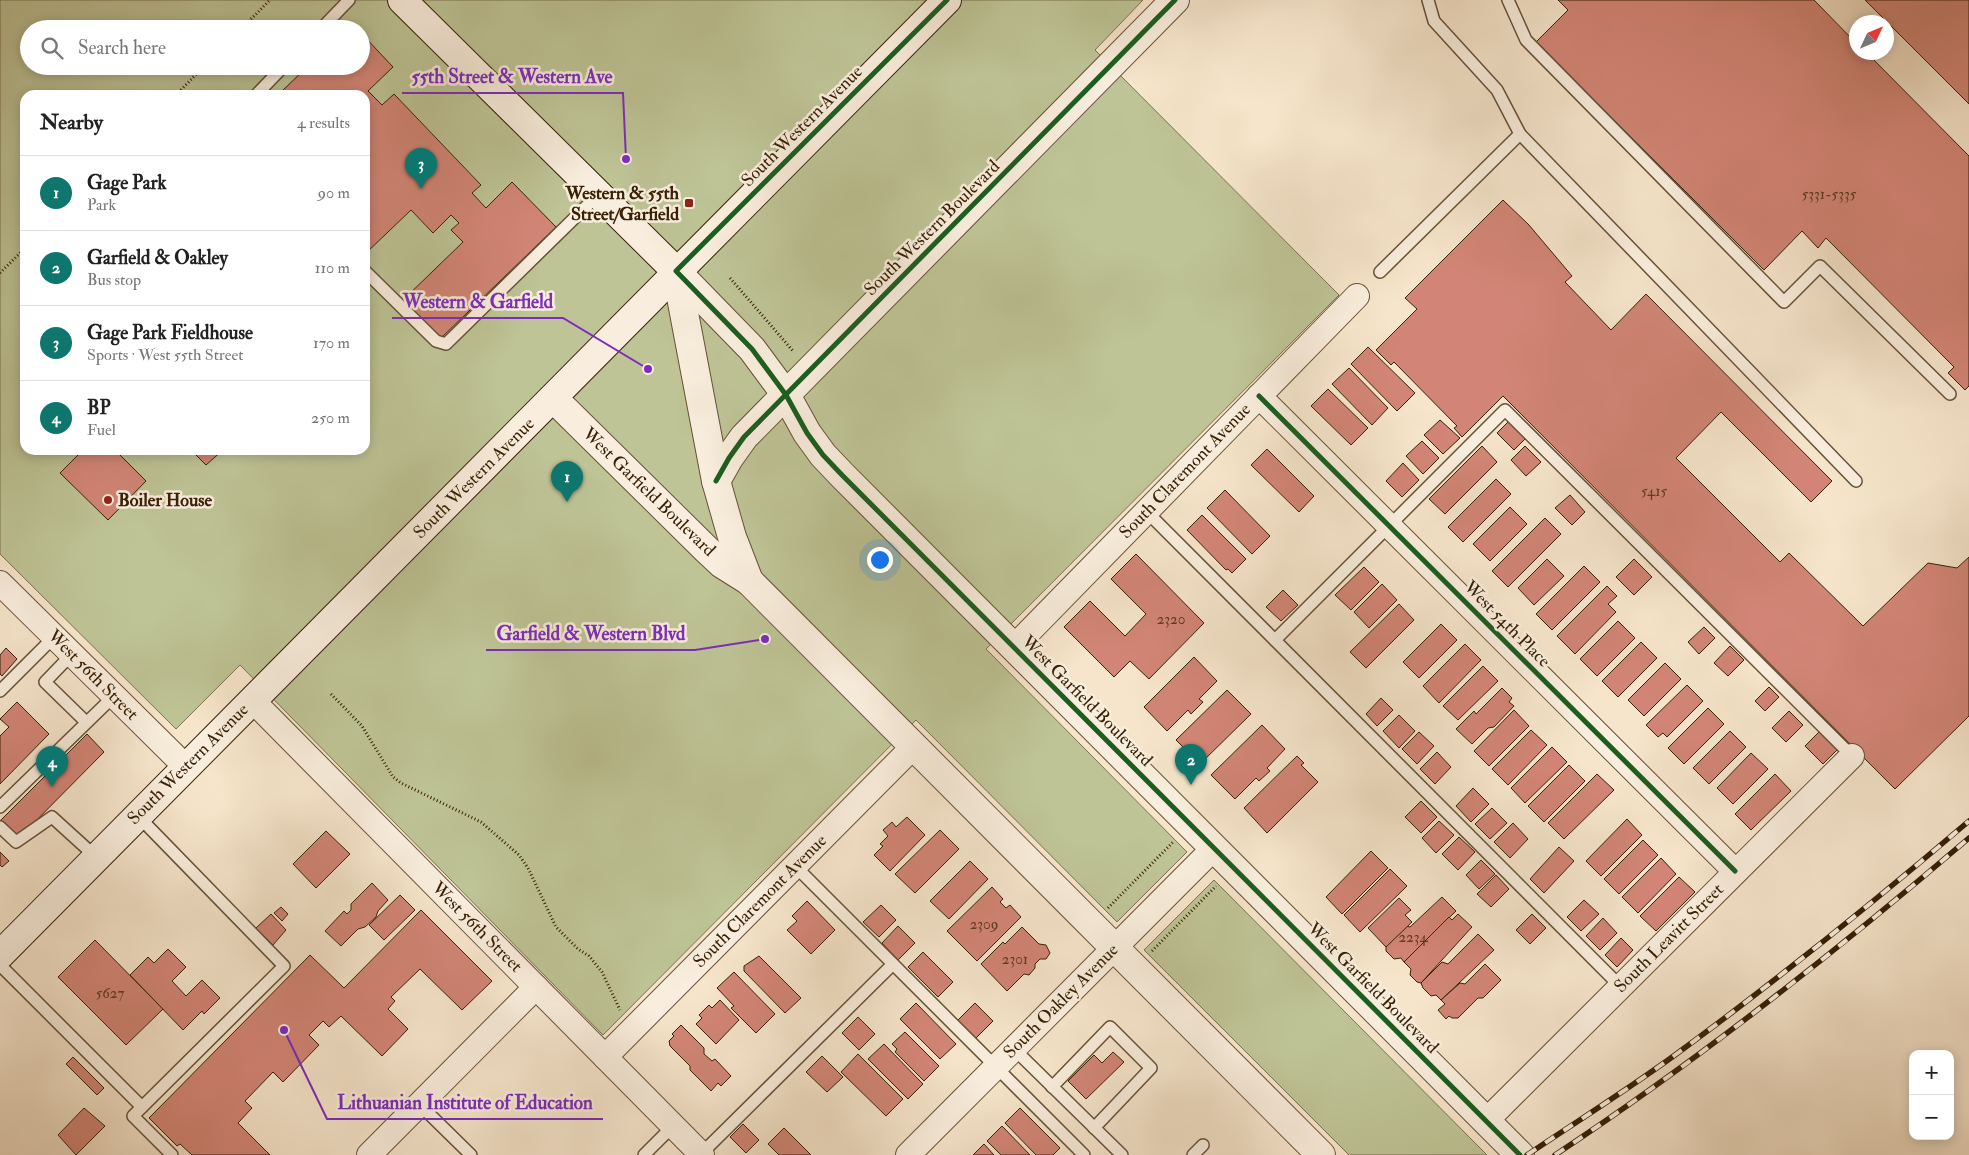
<!DOCTYPE html>
<html lang="en">
<head>
<meta charset="utf-8">
<style>
	body { margin:0; font-family:"IM FELL Double Pica",serif; background:#f6f6f6; color:#222 }
	.controls { position:absolute; right:15px; bottom:15px; display:grid; overflow:hidden; border-radius:10px; box-shadow:0 2px 12px #0003 }
	.controls button { width:45px; height:45px; display:grid; place-items:center; padding:0; border:0; border-bottom:1px solid #e0e0e0; background:#fff; color:#222; font:25px sans-serif }
	.compass { position:absolute; left:1849px; top:15px; width:45px; height:45px; border-radius:50%; background:#fff; box-shadow:0 2px 12px #0003; rotate:46deg }
	.you { position:absolute; left:879px; top:559px; width:18px; height:18px; margin:-12px; border:4px solid #fff; border-radius:50%; background:#1a73e8; box-shadow:0 0 0 8px #1a73e833 }
	.badge { display:grid; place-items:center; width:32px; height:32px; border-radius:50%; background:#0f766e; color:#fff; font-size:16px; font-weight:700 }
	.pin { position:absolute; translate:-50% -41px; filter:drop-shadow(0 1px 2px #0008) }
	.pin::after { content:''; position:absolute; top:26px; width:18px; height:15px; background:inherit; clip-path:polygon(0 0,100% 0,50% 100%) }
	.list { margin:0; padding:0; list-style:none }
	h2 { display:flex; justify-content:space-between; align-items:center; height:65px; margin:0; padding:0 20px; font-size:21px }
	h2 small { font-size:16px; font-weight:400; color:#767676 }
	.list li { display:grid; grid-template-columns:32px 1fr auto; gap:15px; align-items:center; box-sizing:border-box; height:75px; padding:0 20px; border-top:1px solid #e0e0e0 }
	.list b { display:block; font-size:19px; white-space:nowrap }
	.list p { margin:0; font-size:16px; white-space:nowrap; color:#767676 }
	.list em { font-size:16px; font-style:normal; color:#767676 }
	.icon { flex:none; width:28px; height:28px; fill:none; stroke:currentColor; stroke-width:2; stroke-linecap:round; stroke-linejoin:round }
	.map { position:relative; flex:none; width:1969px; height:1155px; overflow:hidden }
	.search { position:absolute; background:#fff; box-shadow:0 2px 12px #0003; left:20px; top:20px; width:350px; height:55px; display:flex; align-items:center; gap:12px; box-sizing:border-box; padding:0 18px; border-radius:28px; color:#767676; font-size:19px }
	.panel { position:absolute; background:#fff; box-shadow:0 2px 12px #0003; left:20px; top:90px; width:350px; height:365px; border-radius:15px }
	.map>svg:first-child { display:block }
</style>
</head>
<body>
<div class="map">
<svg width="1969" height="1155" viewBox="0 0 1969 1155">
	<rect width="100%" height="100%" fill="#f6e5cb"/>
	<filter id="stains"><feTurbulence type="fractalNoise" baseFrequency=".004" numOctaves="4"/><feColorMatrix values="0 0 0 0 .2 0 0 0 0 .09 0 0 0 0 .02 0 0 0 .5 -.17"/></filter>
	<radialGradient id="worn" r=".72"><stop offset=".6" stop-color="#630" stop-opacity="0"/><stop offset="1" stop-color="#630" stop-opacity=".3"/></radialGradient>
	<!-- green -->
	<g fill="#bec496" stroke="#7a724e" fill-rule="evenodd">
		<path d="M0 0H1143L1095 50 1339 295 986 649 1187 852 1117 922 916 720 603 1035 240 665 176 729 0 554ZM29 29H361V66H29ZM25 95H365V450H25Z"/>
		<polygon points="1214,880 1487,1155 1349,1155 1144,950"/>
	</g>
	<!-- building -->
	<g fill="#d28576" stroke="#372006">
		<polygon points="1558,0 1814,0 1856,43 1856,52 1866,52 1969,156 1969,386 1965,390 1948,373 1954,367 1826,238 1818,248 1802,231 1764,270 1536,42 1568,10"/>
		<polygon points="1865,0 1969,0 1969,104"/>
		<polygon points="352,24 357,29 347,29"/>
		<polygon points="361,33 393,67 368,91 382,105 394,94 481,185 472,193 486,208 512,182 556,227 440,339 403,300 463,242 451,230 459,223 451,215 433,233 411,210 365,254 365,173 368,170 365,167 365,95 278,95 308,66 361,66"/>
		<polygon points="1503,200 1529,225 1572,276 1565,282 1611,330 1646,294 1832,481 1811,502 1721,412 1676,458 1780,562 1789,553 1863,626 1928,563 1957,568 1969,557 1969,716 1895,789 1503,396 1462,437 1454,428 1457,426 1394,362 1391,365 1376,350 1417,309 1405,298"/>
		<polygon points="1368,347 1415,393 1397,411 1351,364"/>
		<polygon points="1349,368 1388,408 1372,425 1332,384"/>
		<polygon points="1328,389 1368,428 1351,445 1311,406"/>
		<polygon points="1511,419 1528,436 1514,450 1497,433"/>
		<polygon points="1440,420 1460,438 1443,454 1424,435"/>
		<polygon points="1422,441 1439,458 1423,474 1406,456"/>
		<polygon points="1482,446 1497,462 1445,514 1429,499"/>
		<polygon points="1525,446 1541,462 1526,476 1511,460"/>
		<polygon points="1267,449 1314,496 1299,512 1251,465"/>
		<polygon points="83,450 115,450 146,481 108,520 60,473"/>
		<polygon points="197,450 223,450 206,465 194,453"/>
		<polygon points="1403,463 1419,480 1402,497 1386,481"/>
		<polygon points="1496,479 1511,494 1463,542 1448,527"/>
		<polygon points="1225,490 1270,536 1252,554 1207,508"/>
		<polygon points="1570,495 1585,512 1572,525 1555,508"/>
		<polygon points="1510,507 1527,524 1490,561 1473,544"/>
		<polygon points="1202,515 1246,559 1232,573 1228,569 1226,570 1187,530"/>
		<polygon points="1545,518 1561,534 1508,587 1492,571"/>
		<polygon points="1136,554 1204,623 1149,679 1130,661 1114,677 1064,627 1090,601 1125,636 1146,614 1111,579"/>
		<polygon points="1547,559 1564,576 1534,605 1518,588"/>
		<polygon points="1634,559 1652,577 1634,595 1616,577"/>
		<polygon points="1584,566 1600,582 1552,630 1536,614"/>
		<polygon points="1364,567 1379,582 1351,610 1335,595"/>
		<polygon points="1382,584 1397,600 1369,628 1354,612"/>
		<polygon points="1607,586 1617,596 1608,604 1616,612 1575,654 1557,636"/>
		<polygon points="1283,590 1298,605 1281,621 1266,607"/>
		<polygon points="1399,604 1414,620 1366,668 1350,652"/>
		<polygon points="1618,621 1635,638 1597,676 1580,659"/>
		<polygon points="1441,624 1457,640 1419,678 1403,662"/>
		<polygon points="1704,627 1715,638 1699,654 1688,642"/>
		<polygon points="1641,642 1657,658 1618,697 1602,681"/>
		<polygon points="1465,644 1481,660 1439,703 1423,686"/>
		<polygon points="1730,646 1744,660 1728,676 1714,663"/>
		<polygon points="6,648 17,659 2,676 0,674 0,655"/>
		<polygon points="1194,657 1217,681 1199,699 1203,702 1191,714 1188,710 1167,731 1144,707"/>
		<polygon points="1665,663 1681,679 1644,716 1628,700"/>
		<polygon points="1483,666 1498,681 1458,720 1443,706"/>
		<polygon points="1687,685 1703,701 1667,737 1663,733 1658,737 1646,725"/>
		<polygon points="1769,687 1779,697 1765,711 1755,701"/>
		<polygon points="1502,688 1512,698 1509,702 1514,706 1494,727 1488,728 1472,744 1456,729 1474,711 1476,714"/>
		<polygon points="1227,690 1251,714 1200,764 1176,740"/>
		<polygon points="1381,698 1393,710 1377,726 1366,714"/>
		<polygon points="17,702 49,734 0,784 0,736 9,727 0,719"/>
		<polygon points="1708,708 1724,724 1684,764 1668,748"/>
		<polygon points="1514,710 1529,726 1489,766 1474,751"/>
		<polygon points="1789,711 1803,725 1786,742 1772,728"/>
		<polygon points="1399,715 1415,731 1399,748 1383,731"/>
		<polygon points="1262,725 1285,749 1267,768 1270,771 1259,781 1256,778 1235,799 1211,775"/>
		<polygon points="1531,730 1547,745 1508,785 1492,769"/>
		<polygon points="1821,730 1839,748 1823,764 1805,746"/>
		<polygon points="1730,731 1746,747 1709,784 1693,768"/>
		<polygon points="1419,732 1434,746 1417,764 1402,749"/>
		<polygon points="87,734 104,752 16,841 0,826 0,821"/>
		<polygon points="1552,747 1567,762 1525,803 1511,788"/>
		<polygon points="1437,752 1451,767 1435,784 1420,769"/>
		<polygon points="1751,753 1768,769 1733,804 1717,788"/>
		<polygon points="1297,756 1304,763 1301,765 1318,782 1267,833 1244,808"/>
		<polygon points="1569,765 1585,781 1544,822 1528,806"/>
		<polygon points="1597,774 1614,790 1564,839 1548,823"/>
		<polygon points="1775,774 1791,791 1751,830 1735,814"/>
		<polygon points="1473,788 1489,804 1471,822 1456,806"/>
		<polygon points="1421,801 1437,817 1421,833 1405,817"/>
		<polygon points="1492,808 1507,823 1490,839 1475,824"/>
		<polygon points="907,817 925,835 890,871 874,855 883,846 880,844 888,836 883,830 892,822 896,827"/>
		<polygon points="1627,819 1642,835 1601,876 1586,861"/>
		<polygon points="1439,821 1454,835 1436,853 1422,838"/>
		<polygon points="1513,823 1528,839 1510,858 1494,842"/>
		<polygon points="940,830 959,849 915,893 895,874"/>
		<polygon points="326,831 350,854 316,888 293,864"/>
		<polygon points="1459,837 1475,852 1458,870 1442,854"/>
		<polygon points="1643,840 1658,855 1619,894 1604,879"/>
		<polygon points="1559,847 1574,861 1544,893 1530,879"/>
		<polygon points="1371,851 1388,868 1342,914 1326,897"/>
		<polygon points="0,852 9,861 2,867 0,865"/>
		<polygon points="1661,858 1676,874 1638,913 1622,897"/>
		<polygon points="1481,860 1495,874 1479,889 1466,875"/>
		<polygon points="970,861 988,879 949,919 930,901"/>
		<polygon points="1390,869 1407,886 1360,932 1344,915"/>
		<polygon points="1496,875 1509,889 1491,907 1477,894"/>
		<polygon points="1679,877 1695,892 1656,931 1640,916"/>
		<polygon points="372,883 388,900 378,911 376,917 365,927 358,929 341,946 325,931 344,911 347,914 351,910 351,904"/>
		<polygon points="992,887 1003,899 1000,902 1006,908 1010,905 1021,917 977,961 947,931"/>
		<polygon points="400,895 415,910 384,940 369,925"/>
		<polygon points="1442,897 1456,911 1404,962 1401,958 1394,959 1386,951 1386,947 1406,926 1410,927"/>
		<polygon points="1399,898 1411,910 1405,915 1412,922 1386,947 1368,928"/>
		<polygon points="1584,900 1599,914 1581,931 1567,917"/>
		<polygon points="807,901 835,930 811,954 787,930 797,921 792,916"/>
		<polygon points="881,905 896,920 879,937 863,922"/>
		<polygon points="281,907 288,914 282,921 274,913"/>
		<polygon points="421,910 492,981 462,1010 420,969 391,997 395,1001 388,1009 408,1029 382,1056 341,1016 329,1027 323,1021 309,1035 319,1045 283,1082 273,1072 245,1101 252,1108 238,1123 270,1155 192,1155 180,1144 177,1146 149,1118 310,955 344,988"/>
		<polygon points="271,914 286,930 273,945 256,928"/>
		<polygon points="1458,914 1472,927 1421,983 1417,982 1410,975 1411,969 1404,962 1449,917 1452,920"/>
		<polygon points="1532,914 1546,928 1530,944 1516,930"/>
		<polygon points="1603,918 1617,933 1600,950 1586,936"/>
		<polygon points="898,926 915,943 898,960 882,943"/>
		<polygon points="1022,927 1039,944 1046,945 1050,953 1046,959 1040,959 1035,964 1035,968 1029,975 1024,974 1007,991 981,964 1003,942 1005,944"/>
		<polygon points="1478,934 1494,950 1441,1000 1436,995 1431,996 1423,988 1421,983 1442,962 1448,964"/>
		<polygon points="1621,938 1633,950 1617,967 1605,955"/>
		<polygon points="95,940 163,1009 126,1045 58,977"/>
		<polygon points="168,949 186,967 172,981 186,996 202,980 220,998 204,1014 202,1011 183,1030 130,975 148,957 154,963"/>
		<polygon points="923,952 953,982 938,997 908,967"/>
		<polygon points="759,956 801,998 785,1013 744,971 744,966"/>
		<polygon points="1485,964 1501,980 1483,998 1478,998 1458,1018 1452,1018 1449,1016 1446,1019 1438,1010 1445,1004 1441,1000 1460,983 1465,984"/>
		<polygon points="734,972 775,1014 756,1033 731,1008 734,1006 717,988"/>
		<polygon points="720,1000 739,1020 716,1044 696,1024 702,1018 699,1015 709,1005 712,1008"/>
		<polygon points="916,1003 956,1044 940,1059 900,1019"/>
		<polygon points="975,1003 993,1021 976,1038 958,1020"/>
		<polygon points="858,1017 875,1034 859,1050 842,1033"/>
		<polygon points="681,1025 704,1048 704,1054 712,1061 715,1059 731,1076 721,1086 718,1083 711,1091 690,1070 690,1066 670,1046 669,1041 674,1036 672,1034"/>
		<polygon points="905,1032 939,1066 924,1081 895,1052 897,1049 892,1044"/>
		<polygon points="884,1044 923,1084 908,1099 868,1059"/>
		<polygon points="1113,1052 1124,1062 1086,1099 1068,1081 1094,1055 1102,1063"/>
		<polygon points="858,1054 903,1099 886,1116 841,1072"/>
		<polygon points="822,1056 843,1077 827,1092 806,1072"/>
		<polygon points="73,1057 104,1088 97,1095 66,1064"/>
		<polygon points="84,1108 105,1126 76,1155 58,1135"/>
		<polygon points="1020,1108 1060,1148 1053,1155 1036,1155 1005,1123"/>
		<polygon points="743,1124 759,1140 746,1153 730,1137"/>
		<polygon points="1002,1126 1030,1155 1001,1155 987,1141"/>
		<polygon points="784,1128 811,1155 779,1155 768,1144"/>
		<polygon points="984,1144 994,1155 973,1155"/>
	</g>
	<g fill="none" stroke-linecap="round" stroke-linejoin="round">
		<defs>
			<g id="service">
				<polyline points="1428,0 1434,21 1497,90 1520,134 1856,481"/>
				<polyline points="1508,0 1526,40 1784,302 1820,266 1950,394"/>
				<polyline points="321,29 349,0"/>
				<polyline points="256,95 284,66"/>
				<polyline points="365,271 436,341 446,344 599,194"/>
				<polyline points="1380,272 1520,134"/>
				<polyline points="1146,511 1620,986"/>
				<polyline points="1275,640 1505,410 1852,756"/>
				<polyline points="72,654 45,682 86,722"/>
				<polyline points="0,691 54,637"/>
				<polyline points="0,807 114,696"/>
				<polyline points="138,816 284,966 133,1116 172,1155"/>
				<polyline points="0,827 16,842 52,817 96,857"/>
				<polyline points="795,866 1084,1155"/>
				<polyline points="0,965 142,1107"/>
				<polyline points="1014,1049 1122,1155"/>
				<polyline points="1052,1087 1110,1027 1151,1068 1094,1128"/>
				<polyline points="419,1104 471,1155"/>
				<polyline points="701,1154 893,964"/>
				<polyline points="644,1155 673,1126"/>
				<polyline points="1193,1155 1203,1145"/>
			</g>
			<g id="minor">
				<polyline points="1259,396 1735,871"/>
				<polyline points="0,583 185,766"/>
				<polyline points="1014,647 1357,296"/>
				<polyline points="252,700 702,1155"/>
				<polyline points="605,1057 914,746"/>
				<polyline points="1486,1121 1852,756"/>
				<polyline points="369,1155 536,987"/>
				<polyline points="908,1155 1214,848"/>
			</g>
			<g id="tertiary">
				<polyline points="676,271 752,349 786,395 807,433 823,455 842,475 1520,1155"/>
				<polyline points="676,271 716,481 732,537 749,581"/>
				<polyline points="553,398 706,549 722,564 749,581 1321,1155"/>
				<polyline points="716,481 729,458 744,437 1175,0"/>
			</g>
			<g id="secondary">
				<polyline points="402,0 676,271"/>
				<polyline points="0,955 947,0"/>
			</g>
		</defs>
		<!-- service casing -->
		<use href="#service" stroke="#675137" stroke-width="14"/>
		<!-- minor casing -->
		<use href="#minor" stroke="#675137" stroke-width="26"/>
		<!-- tertiary casing -->
		<use href="#tertiary" stroke="#675137" stroke-width="30"/>
		<!-- secondary casing -->
		<use href="#secondary" stroke="#372006" stroke-width="30"/>
		<!-- path -->
		<g stroke="#372006" stroke-width="3" stroke-dasharray="1 2.5" stroke-linecap="butt">
			<polyline points="241,29 270,0"/>
			<polyline points="176,95 204,66"/>
			<polyline points="0,273 25,248"/>
			<polyline points="730,278 793,351"/>
			<polyline points="331,694 362,726 393,777 401,783 481,822 519,855 528,868 556,927 578,949 589,956 602,972 620,1010"/>
			<polyline points="1108,908 1174,841"/>
			<polyline points="1152,951 1216,886"/>
		</g>
		<!-- service -->
		<use href="#service" stroke="#f9eedd" stroke-width="11"/>
		<!-- minor -->
		<use href="#minor" stroke="#f9eedd" stroke-width="24"/>
		<!-- tertiary -->
		<use href="#tertiary" stroke="#f9eedd" stroke-width="28"/>
		<!-- secondary -->
		<use href="#secondary" stroke="#f9eedd" stroke-width="28"/>
		<defs>
			<g id="rail">
				<path d="M1527 1155C1576 1122 1627 1090 1675 1055 1776 981 1874 902 1969 821"/>
				<path d="M1555 1155C1700 1059 1837 951 1969 838"/>
			</g>
		</defs>
		<!-- rail casing -->
		<use href="#rail" stroke="#372006" stroke-width="5.5"/>
		<!-- rail -->
		<use href="#rail" stroke="#f9eedd" stroke-width="4" stroke-dasharray="11" stroke-linecap="butt"/>
		<defs>
			<g id="cycleway">
				<polyline points="947,0 676,271 752,349 786,395 807,433 823,455 842,475 1520,1155"/>
				<polyline points="1259,396 1735,871"/>
				<polyline points="716,481 729,458 744,437 1175,0"/>
			</g>
		</defs>
		<!-- cycleway casing -->
		<use href="#cycleway" stroke="#f9eedd" stroke-width="8"/>
		<!-- cycleway -->
		<use href="#cycleway" stroke="#1b5e20" stroke-width="5"/>
	</g>
	<!-- markers -->
	<g fill="#8f2418" stroke="#f9eedd" stroke-width="2">
		<rect x="684" y="198" width="10" height="10" rx="2.5"/>
		<circle cx="108" cy="500" r="5"/>
	</g>
	<g text-anchor="middle" dominant-baseline="central" stroke-width="5" stroke-linejoin="round" paint-order="stroke">
		<!-- number labels -->
		<g font-size="15" fill="#5e3922">
			<text x="1829" y="194">5331-5335</text>
			<text x="1654" y="491">5415</text>
			<text x="1171" y="619">2320</text>
			<text x="984" y="924">2309</text>
			<text x="1413" y="937">2234</text>
			<text x="1015" y="959">2301</text>
			<text x="110" y="993">5627</text>
		</g>
		<!-- street labels -->
		<g font-size="18" fill="#372006" stroke="#f9eedd">
			<text transform="translate(802 126) rotate(-45)">South Western Avenue</text>
			<text transform="translate(932 228) rotate(-45)">South Western Boulevard</text>
			<text transform="translate(1185 471) rotate(-46)">South Claremont Avenue</text>
			<text transform="translate(474 478) rotate(-45)">South Western Avenue</text>
			<text transform="translate(649 492) rotate(44)">West Garfield Boulevard</text>
			<text transform="translate(1507 624) rotate(45)">West 54th Place</text>
			<text transform="translate(93 675) rotate(45)">West 56th Street</text>
			<text transform="translate(1087 701) rotate(45)">West Garfield Boulevard</text>
			<text transform="translate(188 764) rotate(-45)">South Western Avenue</text>
			<text transform="translate(760 901) rotate(-45)">South Claremont Avenue</text>
			<text transform="translate(477 927) rotate(45)">West 56th Street</text>
			<text transform="translate(1669 938) rotate(-45)">South Leavitt Street</text>
			<text transform="translate(1373 988) rotate(45)">West Garfield Boulevard</text>
			<text transform="translate(1061 1001) rotate(-45)">South Oakley Avenue</text>
		</g>
		<!-- poi labels -->
		<g font-size="18" font-weight="bold" fill="#372006" stroke="#f9eedd" text-anchor="end">
			<text x="679" y="193">Western &amp; 55th<tspan x="679" dy="21">Street/Garfield</tspan></text>
			<text x="118" y="500" text-anchor="start">Boiler House</text>
		</g>
	</g>
	<!-- callouts -->
	<path fill="none" stroke="#7b2cbf" stroke-width="2" d="M626 159L623 93H402M648 369L563 318H392M765 639L695 650H486M284 1030L327 1119H603"/>
	<g fill="#7b2cbf" stroke="#f9eedd" stroke-width="2">
		<circle cx="626" cy="159" r="5"/>
		<circle cx="648" cy="369" r="5"/>
		<circle cx="765" cy="639" r="5"/>
		<circle cx="284" cy="1030" r="5"/>
	</g>
	<g font-size="19" text-anchor="middle" font-weight="bold" fill="#7b2cbf" stroke="#f9eedd" stroke-width="5" stroke-linejoin="round" paint-order="stroke">
		<text x="512" y="83">55th Street &amp; Western Ave</text>
		<text x="478" y="308">Western &amp; Garfield</text>
		<text x="591" y="640">Garfield &amp; Western Blvd</text>
		<text x="465" y="1109">Lithuanian Institute of Education</text>
	</g>
	<rect width="100%" height="100%" filter="url(#stains)"/>
	<rect width="100%" height="100%" fill="url(#worn)"/>
</svg>
<div class="controls">
<button>+</button>
<button>−</button>
</div>
<svg class="compass" viewBox="-18 -18 36 36"><path d="M0-13l5 13h-10z" fill="#e53935"/><path d="M0 13l5-13h-10z" fill="#767676"/></svg>
<div class="you"></div>
<div class="pin badge" style="left:567px;top:502px">1</div>
<div class="pin badge" style="left:1191px;top:785px">2</div>
<div class="pin badge" style="left:421px;top:189px">3</div>
<div class="pin badge" style="left:52px;top:787px">4</div>
<div class="search"><svg class="icon" aria-label="search" viewBox="0 0 24 24"><circle cx="10" cy="10" r="6"/><path d="M15 15l6 6"/></svg>Search here</div>
<section class="panel">
<h2>Nearby<small>4 results</small></h2>
<ul class="list">
<li><span class="badge">1</span><div><b>Gage Park</b><p>Park</p></div><em>90 m</em></li>
<li><span class="badge">2</span><div><b>Garfield &amp; Oakley</b><p>Bus stop</p></div><em>110 m</em></li>
<li><span class="badge">3</span><div><b>Gage Park Fieldhouse</b><p>Sports · West 55th Street</p></div><em>170 m</em></li>
<li><span class="badge">4</span><div><b>BP</b><p>Fuel</p></div><em>250 m</em></li>
</ul>
</section>
</div>
</body>
</html>
